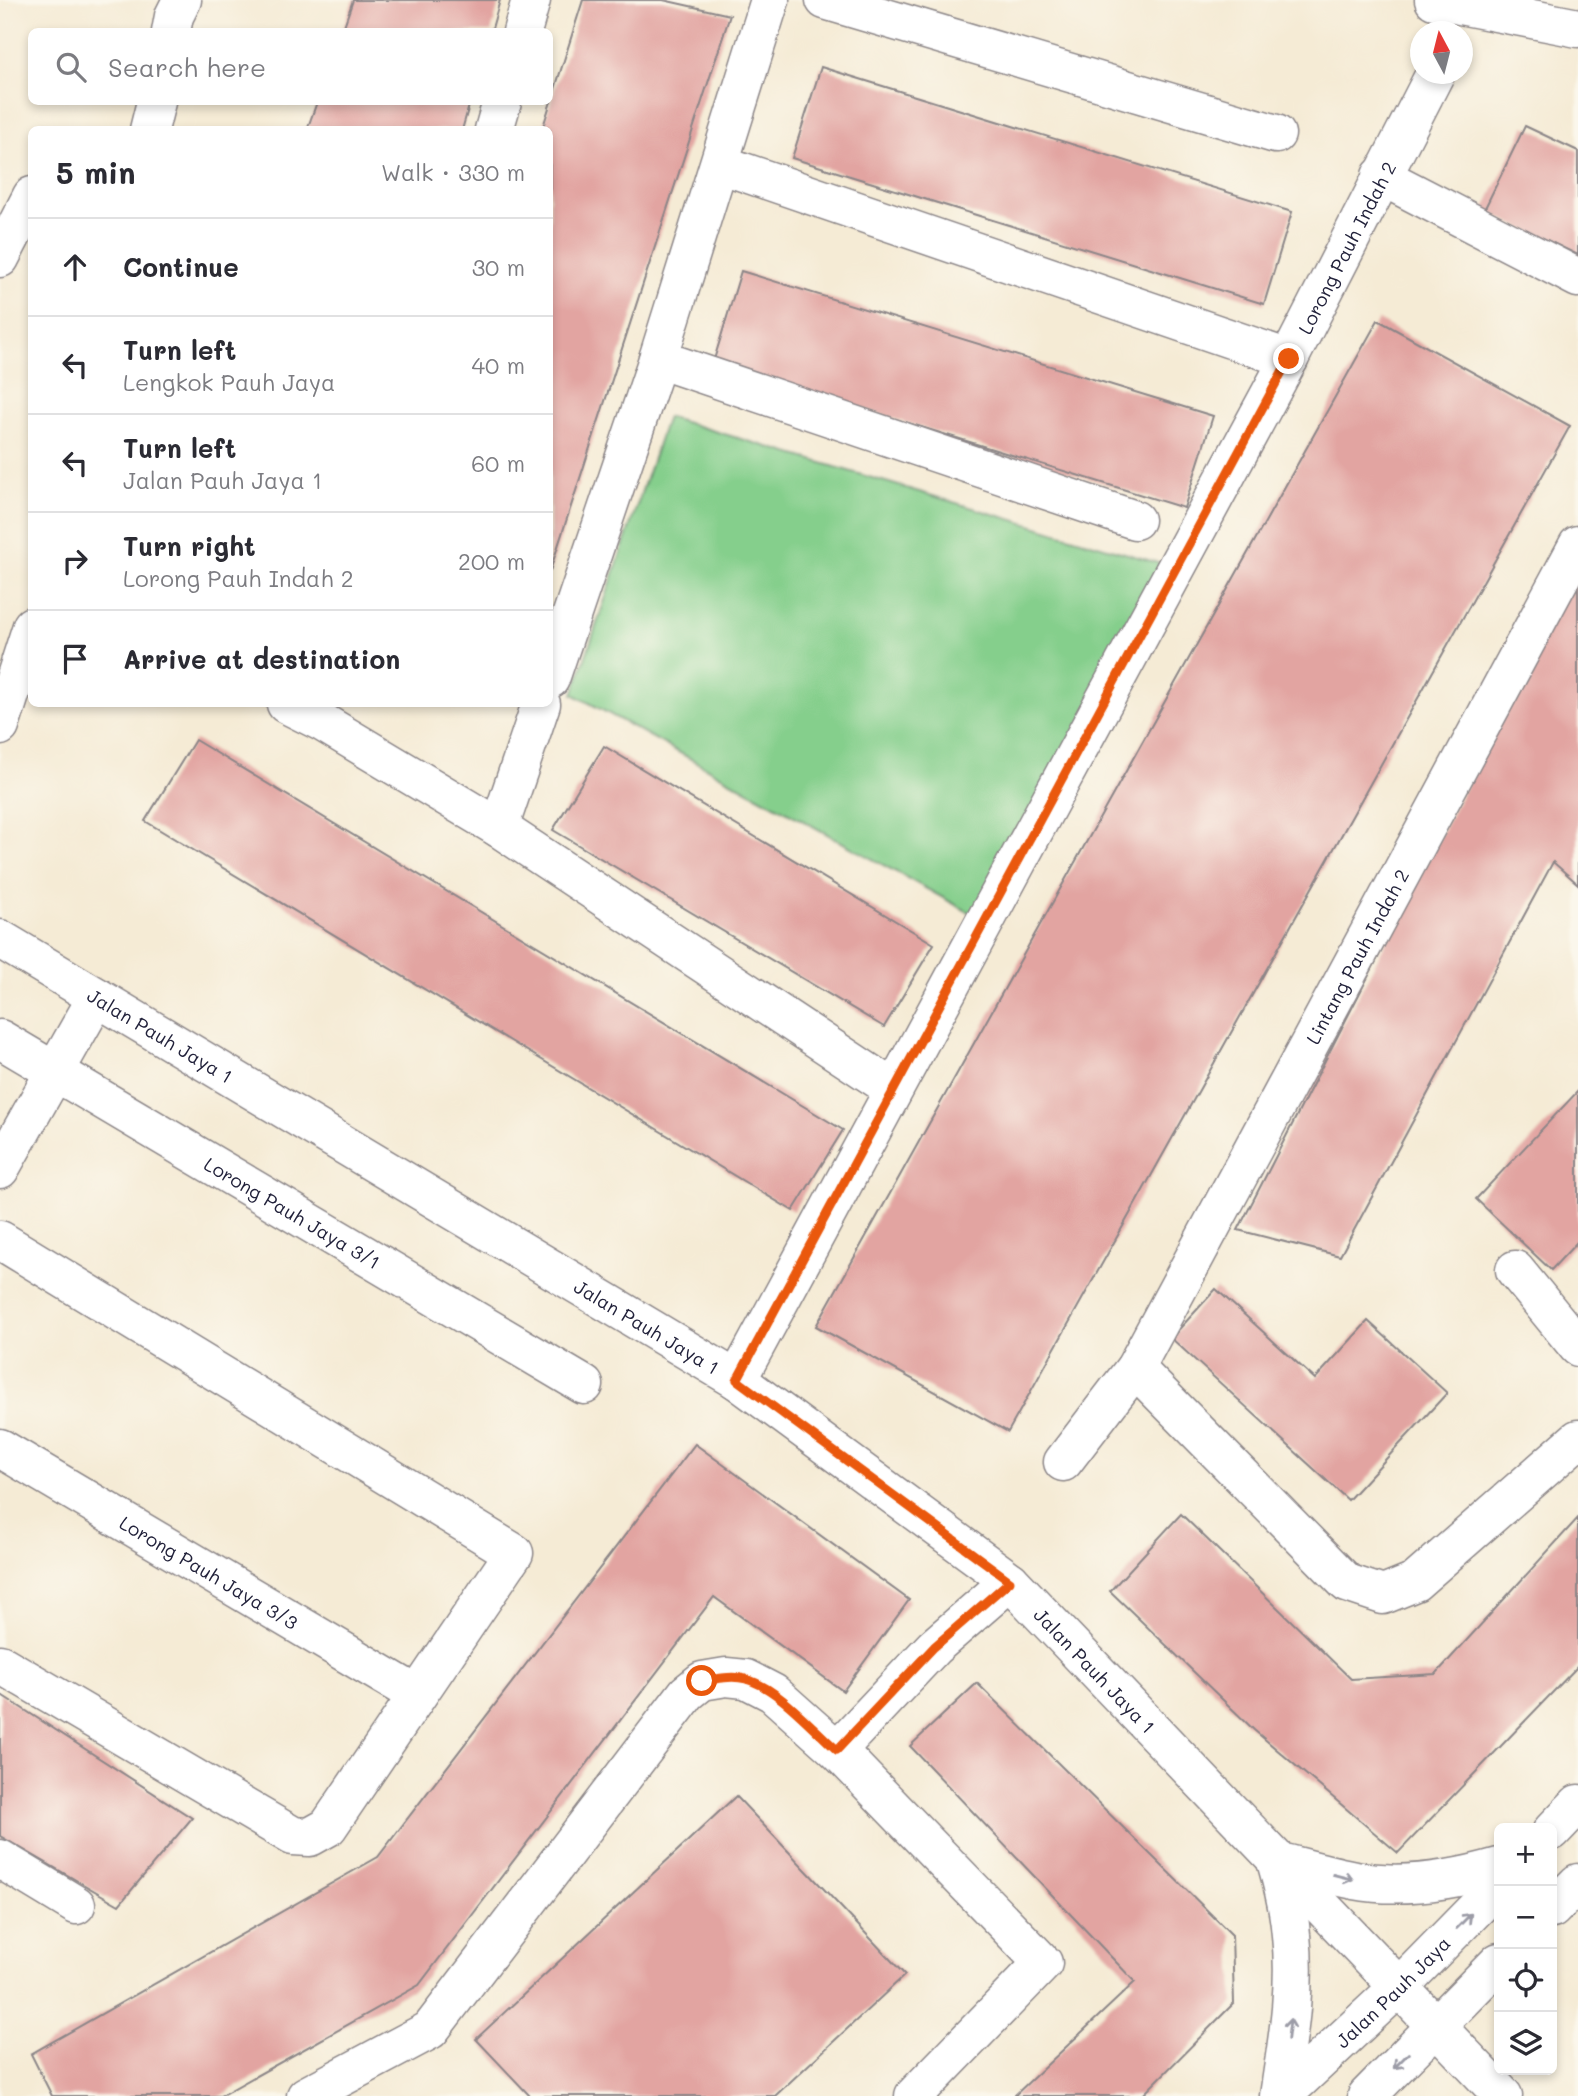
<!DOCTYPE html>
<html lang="en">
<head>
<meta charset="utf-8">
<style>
	body { margin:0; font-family:Mali,sans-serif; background:#f7f7f7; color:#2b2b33 }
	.controls { position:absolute; right:21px; bottom:21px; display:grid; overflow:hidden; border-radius:10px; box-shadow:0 4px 10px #0003 }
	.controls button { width:63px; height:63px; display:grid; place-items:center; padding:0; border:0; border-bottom:2px solid #e1e1e2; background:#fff; color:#2b2b33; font:35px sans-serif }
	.compass { position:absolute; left:1410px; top:21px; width:63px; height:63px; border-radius:50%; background:#fff; box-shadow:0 4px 10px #0003; rotate:353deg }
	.stop { position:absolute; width:21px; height:21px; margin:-16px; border:5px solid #ea580c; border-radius:50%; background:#fff }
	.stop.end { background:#ea580c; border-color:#fff; box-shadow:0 2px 7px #0008 }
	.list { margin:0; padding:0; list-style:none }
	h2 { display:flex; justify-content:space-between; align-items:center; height:91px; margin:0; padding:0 28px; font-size:30px }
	h2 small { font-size:23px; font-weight:400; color:#7c7c81 }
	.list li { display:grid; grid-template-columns:46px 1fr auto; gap:21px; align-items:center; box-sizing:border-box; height:98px; padding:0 28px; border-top:2px solid #e1e1e2 }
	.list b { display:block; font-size:26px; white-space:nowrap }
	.list p { margin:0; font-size:23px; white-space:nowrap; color:#7c7c81 }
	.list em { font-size:23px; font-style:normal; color:#7c7c81 }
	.icon { flex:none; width:38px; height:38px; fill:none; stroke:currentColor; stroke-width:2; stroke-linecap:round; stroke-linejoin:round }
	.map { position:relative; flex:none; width:1578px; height:2096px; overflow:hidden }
	.search { position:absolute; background:#fff; box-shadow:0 4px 10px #0003; left:28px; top:28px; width:525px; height:77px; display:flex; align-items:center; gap:18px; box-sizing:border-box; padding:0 24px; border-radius:10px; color:#7c7c81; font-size:26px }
	.panel { position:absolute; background:#fff; box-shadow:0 4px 10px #0003; left:28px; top:126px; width:525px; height:581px; border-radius:10px }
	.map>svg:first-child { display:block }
</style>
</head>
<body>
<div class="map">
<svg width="1578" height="2096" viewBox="0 0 1578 2096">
	<rect width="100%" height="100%" fill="#fbf7ec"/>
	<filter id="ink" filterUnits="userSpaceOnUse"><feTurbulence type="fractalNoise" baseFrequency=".0143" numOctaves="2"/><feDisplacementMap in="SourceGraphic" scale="14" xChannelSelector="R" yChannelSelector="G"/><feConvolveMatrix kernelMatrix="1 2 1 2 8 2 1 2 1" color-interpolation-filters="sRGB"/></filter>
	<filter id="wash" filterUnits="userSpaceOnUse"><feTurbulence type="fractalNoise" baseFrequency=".00686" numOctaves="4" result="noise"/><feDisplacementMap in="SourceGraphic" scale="28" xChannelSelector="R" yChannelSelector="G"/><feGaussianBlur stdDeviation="1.57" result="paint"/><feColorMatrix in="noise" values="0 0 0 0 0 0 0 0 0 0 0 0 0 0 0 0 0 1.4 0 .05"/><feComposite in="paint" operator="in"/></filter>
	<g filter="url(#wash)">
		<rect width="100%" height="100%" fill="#f5ebd5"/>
		<!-- green -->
		<polygon fill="#85cf8c" stroke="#547864" stroke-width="2" points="667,417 1182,570 992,925 573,694"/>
		<g id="blocks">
			<!-- building -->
			<g fill="#e2a4a1">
				<polygon points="353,0 500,0 491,32 342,32"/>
				<polygon points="583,0 663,0 730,15 550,571 550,130 542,130"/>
				<polygon points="821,67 1292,212 1264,304 792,158"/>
				<polygon points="317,102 470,102 462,130 307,130"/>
				<polygon points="1525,126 1578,151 1578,255 1484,210"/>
				<polygon points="741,271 1213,416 1184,508 713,363"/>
				<polygon points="1378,320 1570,426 1008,1432 816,1326"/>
				<polygon points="1578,568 1578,884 1553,862 1340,1256 1238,1230"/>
				<polygon points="195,740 843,1130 793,1211 145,821"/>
				<polygon points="604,746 934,944 884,1027 553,830"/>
				<polygon points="1578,1091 1578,1241 1551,1270 1476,1199"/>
				<polygon points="1216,1289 1315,1379 1368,1321 1447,1393 1348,1500 1171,1338"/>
				<polygon points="695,1444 909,1600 843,1691 714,1597 419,1985 220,2096 52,2096 31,2054 378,1857"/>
				<polygon points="1181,1514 1351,1679 1436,1674 1578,1518 1578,1666 1398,1853 1254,1730 1110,1591"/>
				<polygon points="977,1683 1232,1935 1234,2003 1142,2096 1014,2096 1135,1982 910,1746"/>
				<polygon points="0,1694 192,1818 119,1905 0,1836"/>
				<polygon points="736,1796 905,1975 775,2096 530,2096 476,2039"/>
			</g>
		</g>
	</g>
	<g filter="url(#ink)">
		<use href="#blocks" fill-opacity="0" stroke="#8c8688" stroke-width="2"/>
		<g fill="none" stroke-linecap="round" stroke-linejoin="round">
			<defs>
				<g id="minor">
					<polyline points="825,0 1276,134"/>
					<polyline points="1434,0 1578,28"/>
					<polyline points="171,32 174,16 182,0"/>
					<polyline points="522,32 531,0"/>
					<polyline points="149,130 156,102"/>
					<polyline points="494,130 502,102"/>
					<polyline points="720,164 1289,359"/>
					<polyline points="1381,176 1578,278"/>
					<polyline points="0,258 32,196"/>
					<polyline points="658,359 1135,520"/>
					<polyline points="550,679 658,359 770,0"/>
					<polyline points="286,704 322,722 499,828 893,1089"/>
					<polyline points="0,726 32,626"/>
					<polyline points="499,828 541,704"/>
					<path id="s1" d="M0 939 737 1380 1010 1581 1503 2096"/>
					<path id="s2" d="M0 1039 584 1385"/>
					<polyline points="0,1169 97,997"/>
					<polyline points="0,1240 514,1553 328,1827 310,1837 293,1836 0,1664"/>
					<polyline points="1515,1270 1578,1347"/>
					<polyline points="1135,1368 1347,1583 1383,1595 1415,1582 1578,1439"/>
					<path id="s3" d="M737 1380 1289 359 1435 74"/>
					<path id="s4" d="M0 1448 417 1695"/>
					<path id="s5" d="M1063 1462 1135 1368 1578 545"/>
					<polyline points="837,1750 934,1647 1010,1581"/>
					<polyline points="1552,1831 1578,1804"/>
					<polyline points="0,1859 76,1905"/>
					<path d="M1276 1861C1283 1885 1289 1909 1291 1935 1297 1989 1287 2043 1279 2096"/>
					<path d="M1276 1861C1302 1867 1329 1875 1355 1880 1402 1889 1454 1880 1499 1867"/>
					<polyline points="1552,1909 1578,1883"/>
					<polyline points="306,2096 430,2030 687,1693 702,1681 726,1677 746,1679 773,1693 837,1750 1043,1963 914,2096"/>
					<path id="s6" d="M1282 2096 1399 1987 1499 1885"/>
					<polyline points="1367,2096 1499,1962"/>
				</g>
			</defs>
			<!-- minor casing -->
			<use href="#minor" stroke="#8c8688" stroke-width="41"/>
			<!-- minor -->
			<use href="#minor" stroke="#fff" stroke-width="38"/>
		</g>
		<!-- one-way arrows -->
		<defs><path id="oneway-shaft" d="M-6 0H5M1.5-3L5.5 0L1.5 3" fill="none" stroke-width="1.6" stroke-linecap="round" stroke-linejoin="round" transform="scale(1.75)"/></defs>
		<g stroke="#9c9ca7">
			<use href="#oneway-shaft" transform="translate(1343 1877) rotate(14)"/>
			<use href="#oneway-shaft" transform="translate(1464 1921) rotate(-45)"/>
			<use href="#oneway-shaft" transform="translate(1289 2029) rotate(-83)"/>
			<use href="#oneway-shaft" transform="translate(1401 2061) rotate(135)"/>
		</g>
	</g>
	<g fill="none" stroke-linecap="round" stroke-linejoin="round" filter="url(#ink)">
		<!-- route -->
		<path stroke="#ea580c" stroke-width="9" d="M702 1681C716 1679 732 1675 746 1679 778 1688 812 1728 837 1750L934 1647 1010 1581 737 1380 1289 359"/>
	</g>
	<g text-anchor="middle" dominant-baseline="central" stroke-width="6" stroke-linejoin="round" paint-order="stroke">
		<!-- street labels -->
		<g font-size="19" fill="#22223b" stroke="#fbf7ec">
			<text stroke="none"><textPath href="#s3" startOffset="1286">Lorong Pauh Indah 2</textPath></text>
			<text stroke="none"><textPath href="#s5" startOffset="586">Lintang Pauh Indah 2</textPath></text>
			<text stroke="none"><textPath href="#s1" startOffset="187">Jalan Pauh Jaya 1</textPath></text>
			<text stroke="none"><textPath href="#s2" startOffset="340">Lorong Pauh Jaya 3/1</textPath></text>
			<text stroke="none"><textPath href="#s1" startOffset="754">Jalan Pauh Jaya 1</textPath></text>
			<text stroke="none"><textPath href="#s4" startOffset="243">Lorong Pauh Jaya 3/3</textPath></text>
			<text stroke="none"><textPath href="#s1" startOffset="1321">Jalan Pauh Jaya 1</textPath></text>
			<text stroke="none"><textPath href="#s6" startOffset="152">Jalan Pauh Jaya</textPath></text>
		</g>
	</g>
</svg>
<div class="controls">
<button>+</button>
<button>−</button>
<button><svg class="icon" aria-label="locate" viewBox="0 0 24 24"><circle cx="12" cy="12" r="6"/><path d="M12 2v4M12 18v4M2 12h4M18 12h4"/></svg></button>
<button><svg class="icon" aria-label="layers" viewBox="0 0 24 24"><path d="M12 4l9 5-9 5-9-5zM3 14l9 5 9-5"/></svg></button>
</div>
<svg class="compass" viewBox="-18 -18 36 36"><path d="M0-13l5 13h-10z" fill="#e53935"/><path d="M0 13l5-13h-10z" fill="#7c7c81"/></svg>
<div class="stop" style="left:702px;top:1681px"></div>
<div class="stop end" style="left:1289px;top:359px"></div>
<div class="search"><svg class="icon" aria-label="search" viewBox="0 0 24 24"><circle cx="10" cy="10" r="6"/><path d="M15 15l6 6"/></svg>Search here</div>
<section class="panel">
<h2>5 min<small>Walk · 330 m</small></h2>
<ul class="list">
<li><svg class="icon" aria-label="ahead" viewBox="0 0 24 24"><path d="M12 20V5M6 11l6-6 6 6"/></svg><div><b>Continue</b></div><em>30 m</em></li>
<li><svg class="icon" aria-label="left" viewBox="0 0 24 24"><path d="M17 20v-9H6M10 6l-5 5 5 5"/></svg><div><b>Turn left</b><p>Lengkok Pauh Jaya</p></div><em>40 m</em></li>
<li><svg class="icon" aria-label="left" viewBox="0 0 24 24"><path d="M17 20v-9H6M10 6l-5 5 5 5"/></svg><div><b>Turn left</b><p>Jalan Pauh Jaya 1</p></div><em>60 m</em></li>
<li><svg class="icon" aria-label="right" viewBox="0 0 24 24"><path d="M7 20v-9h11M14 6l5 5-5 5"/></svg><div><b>Turn right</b><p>Lorong Pauh Indah 2</p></div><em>200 m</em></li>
<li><svg class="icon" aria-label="arrive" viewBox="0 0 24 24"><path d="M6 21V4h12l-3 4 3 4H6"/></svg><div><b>Arrive at destination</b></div></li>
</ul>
</section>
</div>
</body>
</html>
